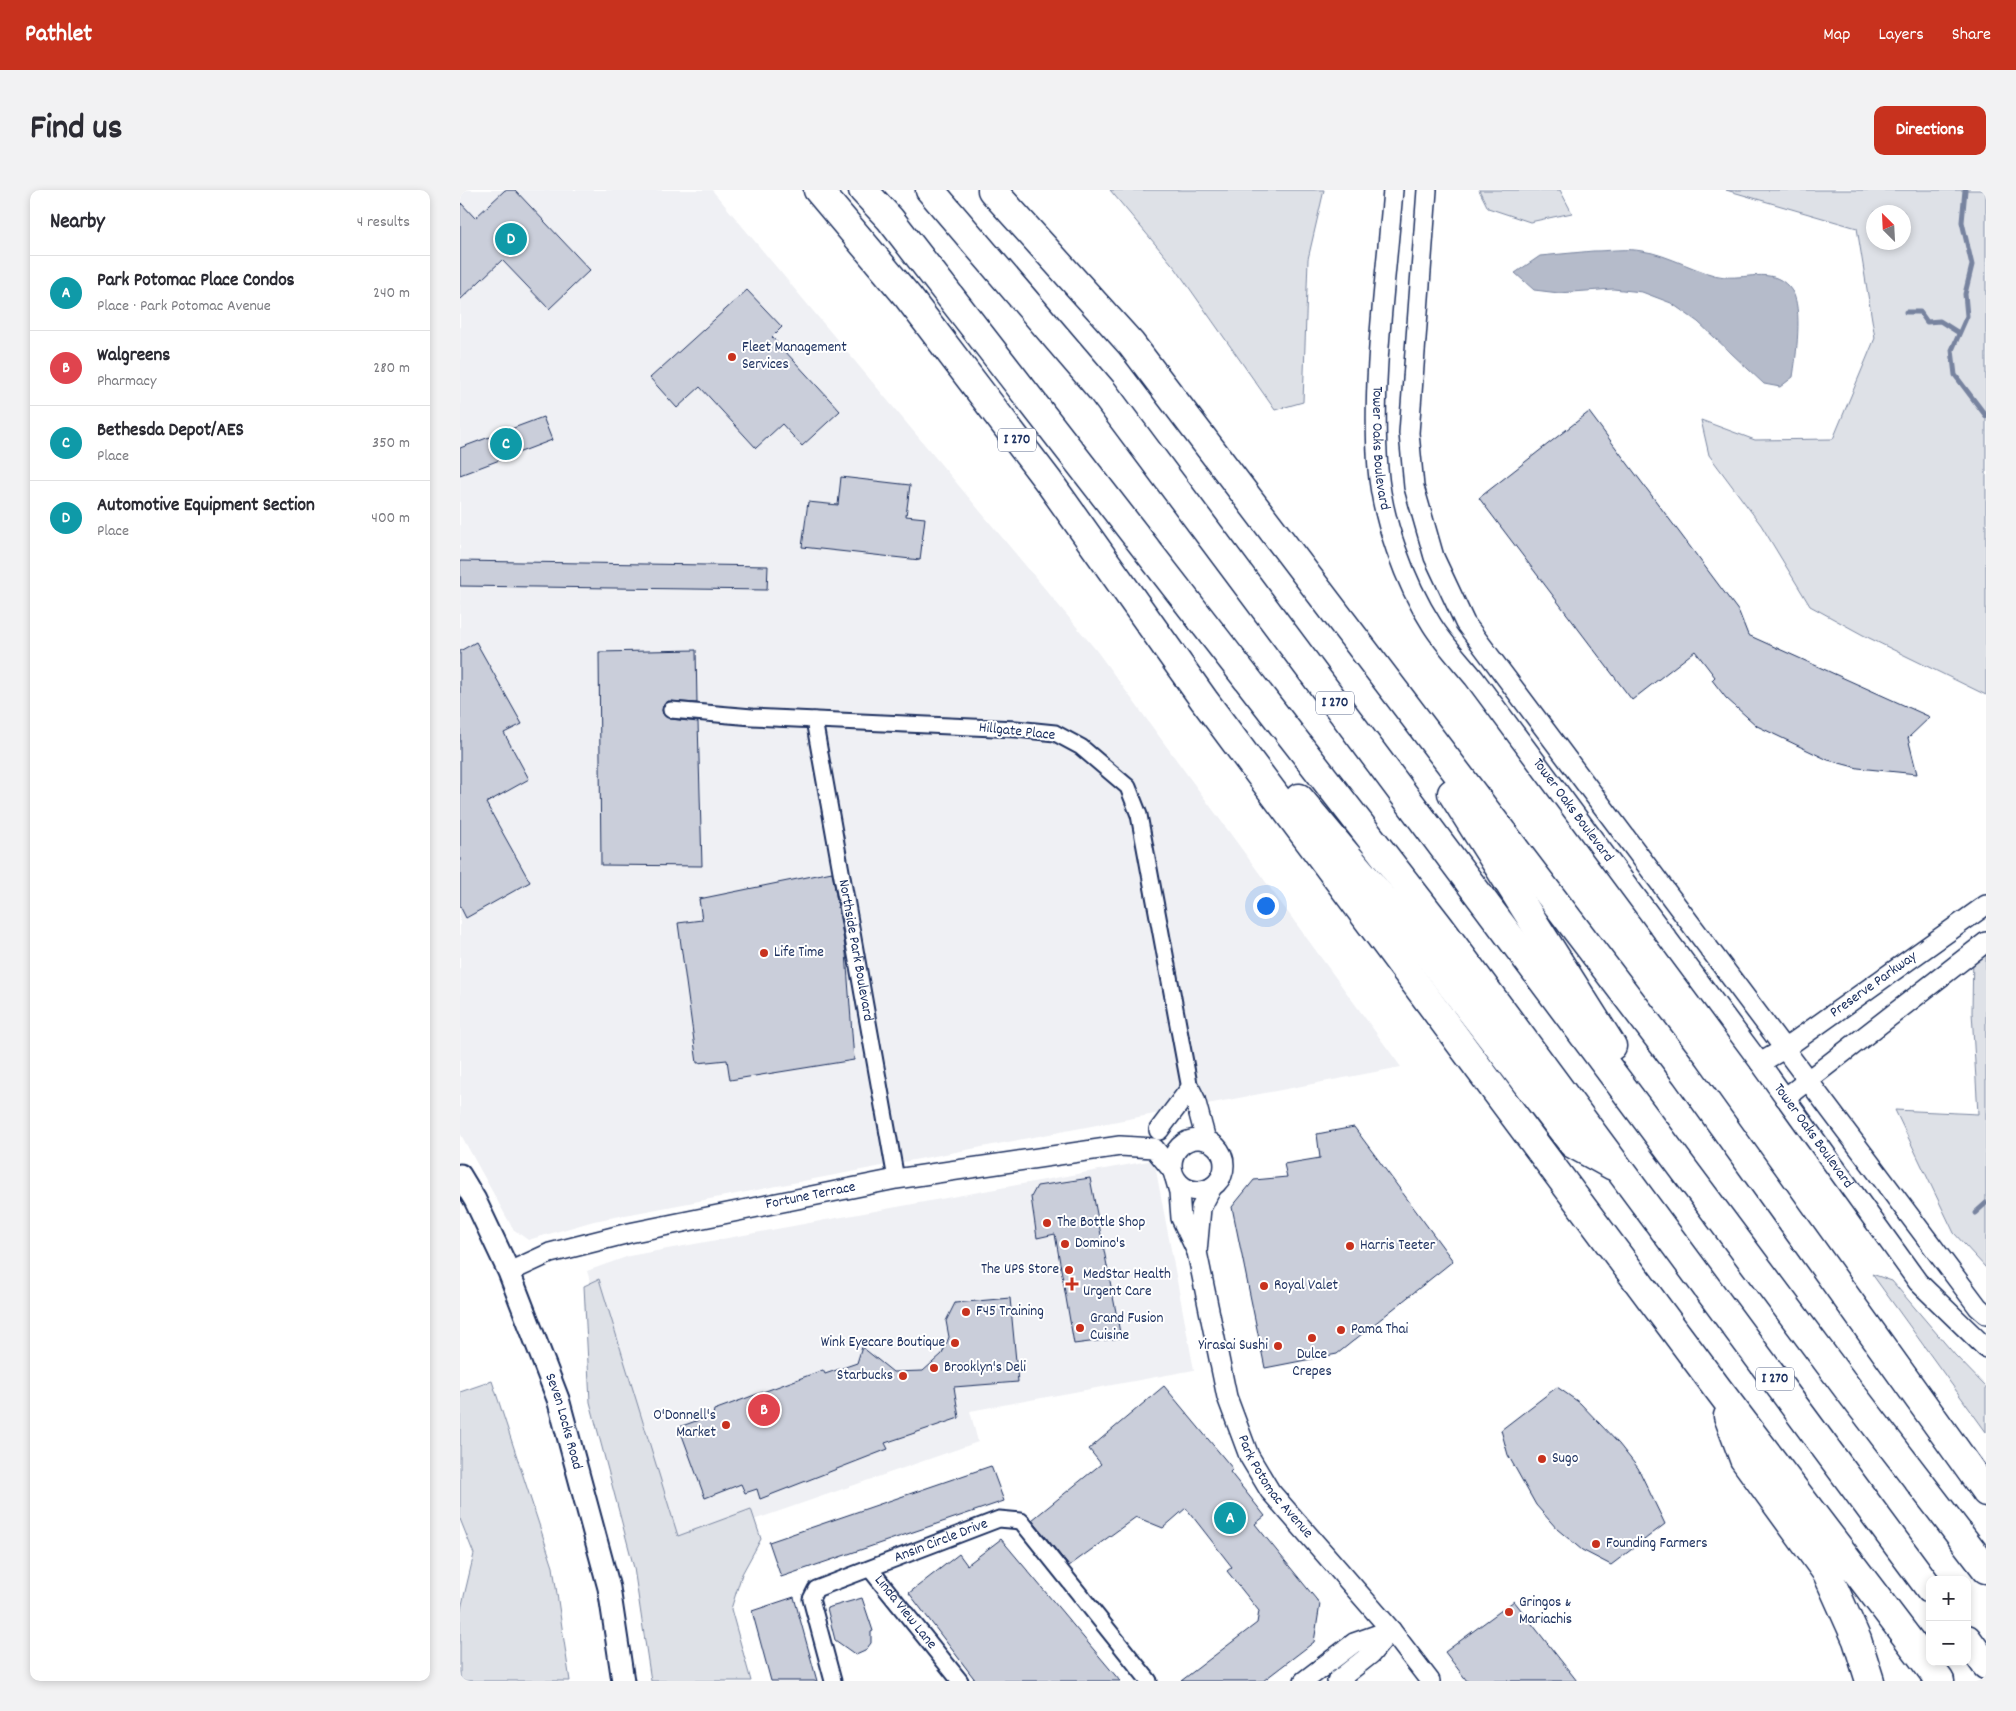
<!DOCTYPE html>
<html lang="en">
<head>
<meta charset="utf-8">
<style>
	body { margin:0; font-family:Dekko,sans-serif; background:#f2f2f3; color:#2b2b33 }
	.controls { position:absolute; right:15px; bottom:15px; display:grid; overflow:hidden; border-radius:10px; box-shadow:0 2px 8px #0003 }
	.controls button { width:45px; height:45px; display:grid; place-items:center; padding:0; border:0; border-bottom:1px solid #e1e1e2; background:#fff; color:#2b2b33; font:25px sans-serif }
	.compass { position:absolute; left:1406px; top:15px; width:45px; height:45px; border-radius:50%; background:#fff; box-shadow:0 2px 8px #0003; rotate:336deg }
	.you { position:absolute; left:805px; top:715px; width:18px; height:18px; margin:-12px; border:4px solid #fff; border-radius:50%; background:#1a73e8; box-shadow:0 0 0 8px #1a73e833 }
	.badge { display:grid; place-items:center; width:32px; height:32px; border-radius:50%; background:#c8321e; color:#fff; font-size:16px; font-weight:700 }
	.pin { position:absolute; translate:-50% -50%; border:2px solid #fff; box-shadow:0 1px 5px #0006 }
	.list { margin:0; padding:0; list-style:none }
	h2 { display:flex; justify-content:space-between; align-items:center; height:65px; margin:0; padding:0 20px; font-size:21px }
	h2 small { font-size:16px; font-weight:400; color:#7c7c81 }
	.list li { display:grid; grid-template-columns:32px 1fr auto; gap:15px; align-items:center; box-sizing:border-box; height:75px; padding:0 20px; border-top:1px solid #e1e1e2 }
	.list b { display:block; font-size:19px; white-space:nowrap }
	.list p { margin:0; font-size:16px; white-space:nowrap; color:#7c7c81 }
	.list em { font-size:16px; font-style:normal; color:#7c7c81 }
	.map { position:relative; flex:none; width:1526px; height:1491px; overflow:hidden; border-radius:10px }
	header { display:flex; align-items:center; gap:30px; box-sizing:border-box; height:70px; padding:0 25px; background:#c8321e; color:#fff }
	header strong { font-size:24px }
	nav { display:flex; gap:28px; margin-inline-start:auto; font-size:18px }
	.intro { display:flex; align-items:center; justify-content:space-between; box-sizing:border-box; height:120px; padding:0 30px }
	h1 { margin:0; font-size:35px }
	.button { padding:12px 22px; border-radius:10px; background:#c8321e; color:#fff; font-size:18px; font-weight:700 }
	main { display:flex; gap:30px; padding:0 30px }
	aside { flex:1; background:#fff; border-radius:10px; box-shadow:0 2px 8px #0003 }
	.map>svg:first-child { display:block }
</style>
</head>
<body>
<header>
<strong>Pathlet</strong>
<nav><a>Map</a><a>Layers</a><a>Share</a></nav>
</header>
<div class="intro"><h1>Find us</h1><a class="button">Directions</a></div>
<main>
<aside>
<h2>Nearby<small>4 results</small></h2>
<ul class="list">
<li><span class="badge" style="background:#0f9aa8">A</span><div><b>Park Potomac Place Condos</b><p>Place · Park Potomac Avenue</p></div><em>240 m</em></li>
<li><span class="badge" style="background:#e0444e">B</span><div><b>Walgreens</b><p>Pharmacy</p></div><em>280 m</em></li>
<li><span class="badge" style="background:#0f9aa8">C</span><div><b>Bethesda Depot/AES</b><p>Place</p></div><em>350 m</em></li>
<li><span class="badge" style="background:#0f9aa8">D</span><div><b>Automotive Equipment Section</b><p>Place</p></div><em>400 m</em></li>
</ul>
</aside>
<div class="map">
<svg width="1526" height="1491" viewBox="0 0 1526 1491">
	<rect width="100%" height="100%" fill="#fff"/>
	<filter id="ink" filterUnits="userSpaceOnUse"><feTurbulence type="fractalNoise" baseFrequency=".02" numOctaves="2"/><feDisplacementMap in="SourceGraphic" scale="10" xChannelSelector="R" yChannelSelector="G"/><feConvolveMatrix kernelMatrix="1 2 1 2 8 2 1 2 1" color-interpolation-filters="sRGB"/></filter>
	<g filter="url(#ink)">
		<!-- built -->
		<g fill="#eff0f4">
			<polygon points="0,0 252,0 636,460 941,877 134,1031 68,1050 53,1039 0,943"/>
			<polygon points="694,970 734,1180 510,1221 518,1252 213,1358 127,1081 169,1066"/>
		</g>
		<!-- green -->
		<g fill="#dee1e7" stroke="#7c88a2" fill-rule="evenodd">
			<polygon points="650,0 864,0 848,69 843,212 815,220 716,79"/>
			<polygon points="1019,0 1100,0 1112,23 1070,32 1028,18"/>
			<path d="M1266 0H1526V505L1403 445 1350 416 1301 335 1249 265 1241 230 1295 250 1373 249 1415 148 1397 38ZM1414 22H1444V52H1414Z"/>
			<polygon points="1526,752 1526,1078 1494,1043 1435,920 1518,924 1512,822 1513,760"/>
			<polygon points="1412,1084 1432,1091 1495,1165 1526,1197 1526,1242"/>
			<polygon points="139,1089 218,1346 291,1319 301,1349 282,1384 271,1419 291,1491 191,1491 174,1378 130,1212 124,1096"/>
			<polygon points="32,1191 93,1377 110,1491 0,1491 0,1423 14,1364 0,1329 0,1202"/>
		</g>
		<!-- water -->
		<path fill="#b5bbca" stroke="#77839f" d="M1133 61C1149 61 1167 58 1182 61 1208 64 1241 85 1265 87 1290 89 1315 76 1332 101 1343 117 1336 168 1333 187L1320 197 1304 194 1238 132 1211 113 1182 102 1153 99 1099 103 1074 100 1055 83 1080 66Z"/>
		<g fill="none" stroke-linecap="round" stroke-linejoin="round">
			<!-- stream -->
			<g stroke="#77839f" stroke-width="5">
				<polyline points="1505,0 1502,32 1512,75 1505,104 1507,126 1492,160 1495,185 1526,226"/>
				<polyline points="1446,122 1460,122 1467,132 1480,131 1499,143"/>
				<polyline points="1515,1023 1526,1013"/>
			</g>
		</g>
		<!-- building -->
		<g fill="#caceda" stroke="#1b2f5e">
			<polygon points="45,0 55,0 130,80 89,119 42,70 0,110 0,12 15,28"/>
			<polygon points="287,100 322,137 312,147 380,221 342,256 322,234 296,258 240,197 217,218 190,188"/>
			<polygon points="1129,222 1279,422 1288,445 1470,527 1448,548 1457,584 1398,578 1368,570 1297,536 1266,508 1252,490 1255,487 1235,461 1172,510 1019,308"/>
			<polygon points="83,227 92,250 0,285 0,258"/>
			<polygon points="381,287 450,295 446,326 465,328 460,370 342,357 348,312 378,315"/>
			<polygon points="0,371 308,376 307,400 0,396"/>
			<polygon points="16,452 62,534 44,543 69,589 26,613 70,692 6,728 0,716 0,461"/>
			<polygon points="236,460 237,513 208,511 202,520 203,524 210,529 238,532 242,676 141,675 139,462"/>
			<polygon points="372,682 386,763 394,870 270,890 267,870 237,873 218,733 242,730 239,709"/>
			<polygon points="894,937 993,1071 877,1164 805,1178 772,1017 794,990 827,987 824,974 860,968 857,944"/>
			<polygon points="630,988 661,1148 614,1154 595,1044 577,1048 571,1007 577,996"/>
			<polygon points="550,1108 558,1192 494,1197 499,1228 425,1253 428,1259 300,1309 297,1299 285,1303 281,1294 245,1308 219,1237 253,1225 254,1220 363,1180 365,1184 397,1173 402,1157 433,1182 463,1181 482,1164 489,1147 486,1131 495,1113"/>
			<polygon points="704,1196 773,1279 770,1282 805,1326 795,1334 860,1414 854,1452 803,1491 721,1491 797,1433 799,1421 767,1381 772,1377 726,1318 703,1338 676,1327 609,1376 572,1330 641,1274 629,1259"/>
			<polygon points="1097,1197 1120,1213 1159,1254 1178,1278 1205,1334 1151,1375 1122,1360 1097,1339 1076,1315 1048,1265 1041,1240"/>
			<polygon points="531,1276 544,1311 321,1387 309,1352"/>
			<polygon points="541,1349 660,1491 516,1491 449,1403 499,1364 507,1375"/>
			<polygon points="334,1407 357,1491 311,1491 292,1421"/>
			<polygon points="402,1408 413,1441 411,1442 411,1453 405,1461 396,1465 375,1450 367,1418"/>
			<polygon points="1054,1411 1117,1491 1007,1491 985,1462"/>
		</g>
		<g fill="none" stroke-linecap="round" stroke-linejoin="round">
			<defs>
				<g id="minor">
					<polyline points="211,520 292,527 556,539 595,543 621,557 668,597 679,625 730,899"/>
					<path id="s1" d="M354 530 436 989"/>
					<path id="s2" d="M410 1379 500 1491"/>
					<path id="s3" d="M373 1491 351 1409 356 1399 539 1329 561 1331 689 1491"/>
				</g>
				<g id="tertiary">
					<path id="s4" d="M933 0C926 90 911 189 918 279 922 329 945 393 972 435 984 454 1000 471 1014 488L1300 873 1458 1092 1526 1158"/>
					<polyline points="967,0 949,243 954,297 974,367 1005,433 1518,1117 1526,1124"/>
					<path id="s5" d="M1300 873 1324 859 1526 715"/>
					<polyline points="1325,908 1526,752"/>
					<polyline points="699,940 730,899 735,909 746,950"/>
					<circle cx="738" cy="975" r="26"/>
					<path id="s6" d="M715 988 719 1002 721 1028 737 1062 767 1207 789 1266 810 1301 931 1440 970 1491"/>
					<polyline points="737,1062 741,1018 752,997"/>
					<path id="s7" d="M49 1082 90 1063 169 1043 436 989 660 956 694 958 712 980"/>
					<polyline points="844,1491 894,1453 931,1440"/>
					<polyline points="877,1491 911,1464 930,1441"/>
				</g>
				<g id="secondary">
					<path id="s8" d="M0 985 15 1010 49 1082 98 1209 149 1398 163 1491"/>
				</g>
				<g id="motorway">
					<polyline points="358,0 448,107 589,292 744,510 1258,1199 1480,1491"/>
					<polyline points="403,0 430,29 979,736 1470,1399"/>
					<polyline points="470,0 643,202 1388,1199 1526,1379"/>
					<polyline points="532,0 671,154 1226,884 1526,1302"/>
					<polyline points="992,603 1152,856"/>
					<polyline points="839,608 946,736 1113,954 1153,976"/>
					<polyline points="1268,1226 1284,1269 1367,1383 1397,1450 1410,1491"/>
					<polyline points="1507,1449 1526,1475"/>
				</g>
			</defs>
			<!-- minor casing -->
			<use href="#minor" stroke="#1b2f5e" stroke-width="19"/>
			<!-- tertiary casing -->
			<use href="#tertiary" stroke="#1b2f5e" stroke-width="22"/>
			<!-- secondary casing -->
			<use href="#secondary" stroke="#1b2f5e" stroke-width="25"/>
			<!-- motorway casing -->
			<use href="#motorway" stroke="#1b2f5e" stroke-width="31"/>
			<!-- minor -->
			<use href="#minor" stroke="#fff" stroke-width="15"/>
			<!-- tertiary -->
			<use href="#tertiary" stroke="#fff" stroke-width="19"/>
			<!-- secondary -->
			<use href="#secondary" stroke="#fff" stroke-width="21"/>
			<!-- motorway -->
			<use href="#motorway" stroke="#fff" stroke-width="28"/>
		</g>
	</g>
	<!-- markers -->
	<g fill="#c8321e" stroke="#fff" stroke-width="2">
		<circle cx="272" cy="167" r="5"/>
		<circle cx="304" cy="763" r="5"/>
		<circle cx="587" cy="1033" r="5"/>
		<circle cx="605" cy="1054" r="5"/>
		<circle cx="890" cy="1056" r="5"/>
		<circle cx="609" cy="1080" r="5"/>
		<path d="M609.5 1086.5h5v5h5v5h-5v5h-5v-5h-5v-5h5z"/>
		<circle cx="804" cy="1096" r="5"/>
		<circle cx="506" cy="1122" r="5"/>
		<circle cx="620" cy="1138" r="5"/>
		<circle cx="881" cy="1140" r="5"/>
		<circle cx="852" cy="1148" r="5"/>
		<circle cx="495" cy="1153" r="5"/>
		<circle cx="818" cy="1156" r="5"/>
		<circle cx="474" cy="1178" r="5"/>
		<circle cx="443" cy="1186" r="5"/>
		<circle cx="266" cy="1235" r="5"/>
		<circle cx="1082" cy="1269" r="5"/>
		<circle cx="1136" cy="1354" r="5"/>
		<circle cx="1049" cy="1422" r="5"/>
	</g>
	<g text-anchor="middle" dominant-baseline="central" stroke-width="4" stroke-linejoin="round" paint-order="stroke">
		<!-- shield labels -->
		<g fill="#fff" stroke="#5f6d8e" stroke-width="1">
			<rect x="538" y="238.5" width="38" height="23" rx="4"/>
			<rect x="856" y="501.5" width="38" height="23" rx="4"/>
			<rect x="1296" y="1177.5" width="38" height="23" rx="4"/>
		</g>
		<g font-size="14" font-weight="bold" fill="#1b2f5e">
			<text x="557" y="250">I 270</text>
			<text x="875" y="513">I 270</text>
			<text x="1315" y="1189">I 270</text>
		</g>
		<!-- poi labels -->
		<g font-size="15" fill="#1b2f5e" stroke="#fff" text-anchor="start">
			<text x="282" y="158">Fleet Management<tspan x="282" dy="17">Services</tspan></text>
			<text x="314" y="763">Life Time</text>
			<text x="597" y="1033">The Bottle Shop</text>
			<text x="615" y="1054">Domino's</text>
			<text x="900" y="1056">Harris Teeter</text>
			<text x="599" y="1080" text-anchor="end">The UPS Store</text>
			<text x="623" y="1085">MedStar Health<tspan x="623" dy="17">Urgent Care</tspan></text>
			<text x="814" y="1096">Royal Valet</text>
			<text x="516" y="1122">F45 Training</text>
			<text x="630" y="1129">Grand Fusion<tspan x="630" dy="17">Cuisine</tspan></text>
			<text x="891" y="1140">Pama Thai</text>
			<text x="485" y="1153" text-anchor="end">Wink Eyecare Boutique</text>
			<text x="808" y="1156" text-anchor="end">Yirasai Sushi</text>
			<text x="852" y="1165" text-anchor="middle">Dulce<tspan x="852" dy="17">Crepes</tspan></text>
			<text x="484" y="1178">Brooklyn's Deli</text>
			<text x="433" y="1186" text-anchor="end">Starbucks</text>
			<text x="256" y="1226" text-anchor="end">O'Donnell's<tspan x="256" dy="17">Market</tspan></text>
			<text x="1092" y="1269">Sugo</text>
			<text x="1146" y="1354">Founding Farmers</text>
			<text x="1059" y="1413">Gringos &amp;<tspan x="1059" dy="17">Mariachis</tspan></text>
		</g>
		<!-- street labels -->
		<g font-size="15" fill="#1b2f5e" stroke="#fff">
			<text stroke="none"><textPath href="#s4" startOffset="259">Tower Oaks Boulevard</textPath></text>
			<text transform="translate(557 542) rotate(6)">Hillgate Place</text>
			<text stroke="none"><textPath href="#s4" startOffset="679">Tower Oaks Boulevard</textPath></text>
			<text stroke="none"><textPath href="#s1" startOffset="234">Northside Park Boulevard</textPath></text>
			<text stroke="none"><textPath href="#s5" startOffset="138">Preserve Parkway</textPath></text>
			<text stroke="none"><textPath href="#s4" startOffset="1084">Tower Oaks Boulevard</textPath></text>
			<text stroke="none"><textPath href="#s7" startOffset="312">Fortune Terrace</textPath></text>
			<text stroke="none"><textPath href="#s8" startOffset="268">Seven Locks Road</textPath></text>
			<text stroke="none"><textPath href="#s6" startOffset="329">Park Potomac Avenue</textPath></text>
			<text stroke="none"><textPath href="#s3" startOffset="230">Ansin Circle Drive</textPath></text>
			<text stroke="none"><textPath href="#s2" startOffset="56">Linda View Lane</textPath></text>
		</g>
	</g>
</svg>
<div class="controls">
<button>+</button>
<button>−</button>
</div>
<svg class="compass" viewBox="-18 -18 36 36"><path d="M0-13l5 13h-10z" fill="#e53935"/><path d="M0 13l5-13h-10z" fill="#7c7c81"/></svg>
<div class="you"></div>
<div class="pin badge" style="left:770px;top:1328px;background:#0f9aa8">A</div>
<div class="pin badge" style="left:304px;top:1220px;background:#e0444e">B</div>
<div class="pin badge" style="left:46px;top:254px;background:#0f9aa8">C</div>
<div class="pin badge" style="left:51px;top:49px;background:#0f9aa8">D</div>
</div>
</main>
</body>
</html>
